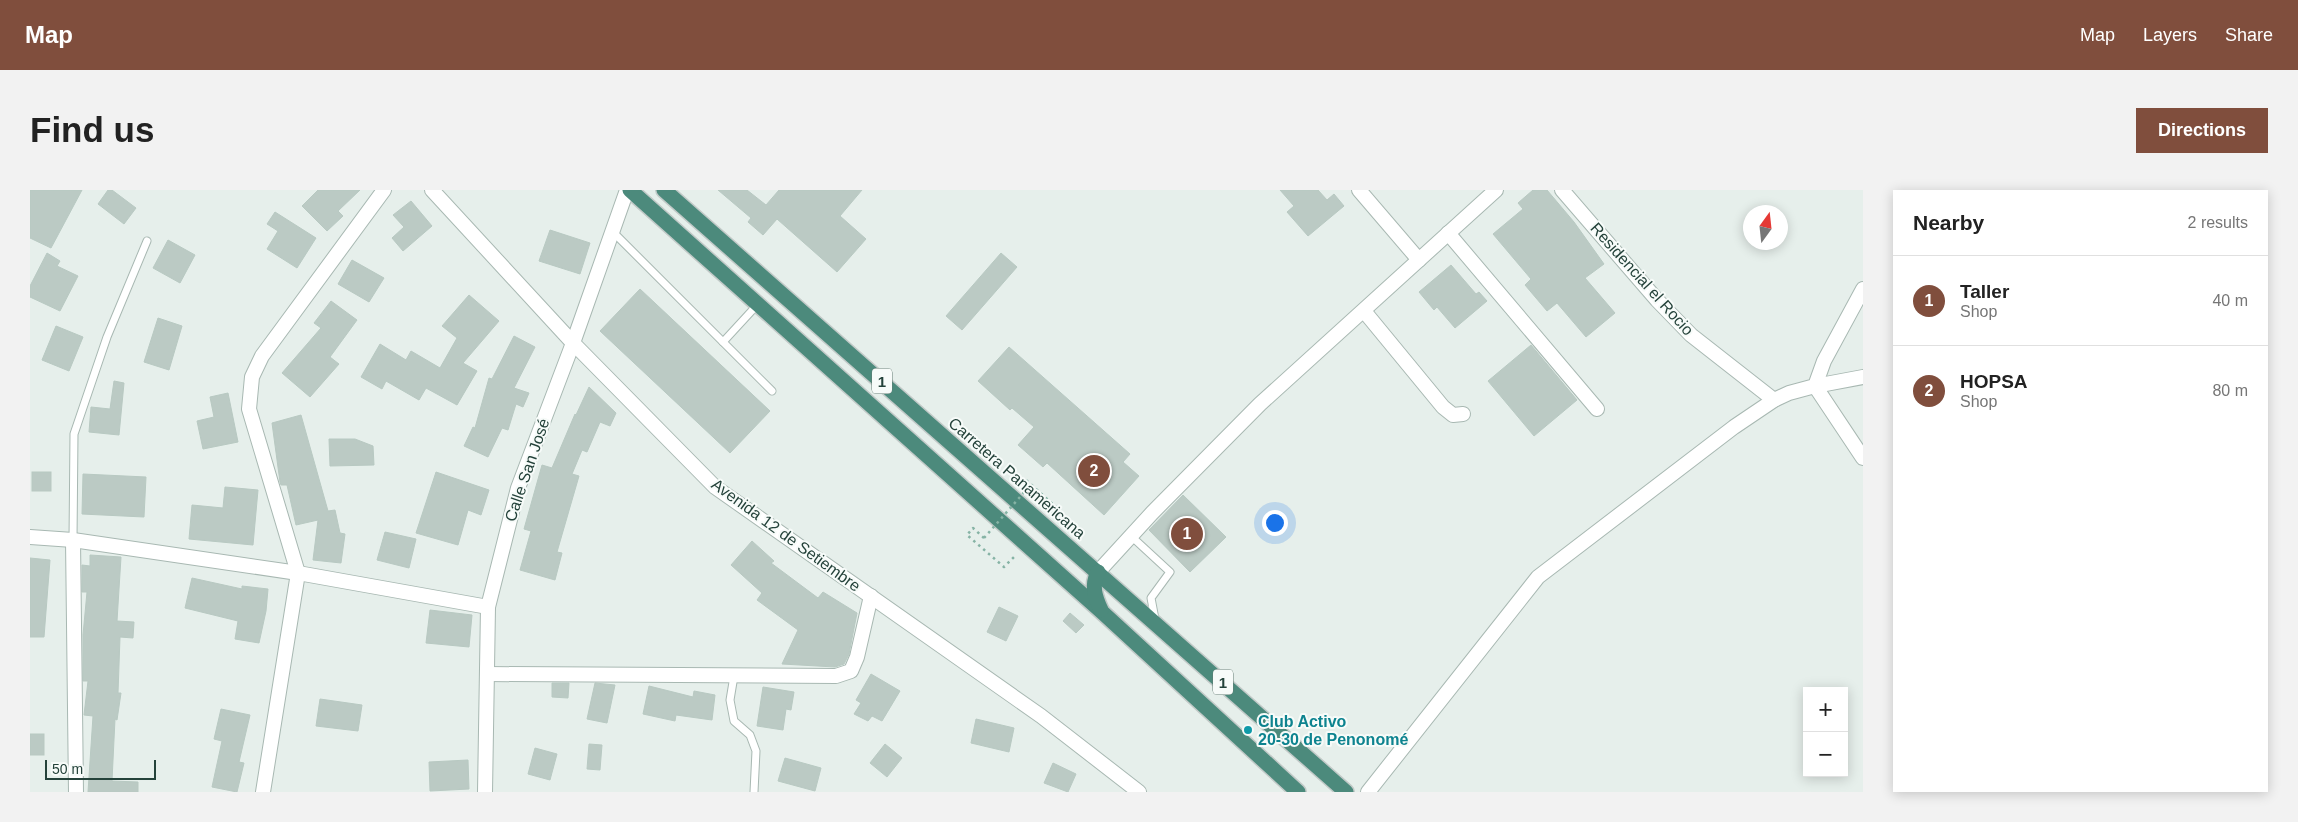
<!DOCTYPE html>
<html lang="en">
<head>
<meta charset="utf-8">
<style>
	body { margin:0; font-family:Helvetica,sans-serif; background:#f2f2f2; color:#222 }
	.controls { position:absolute; right:15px; bottom:15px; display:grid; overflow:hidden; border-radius:0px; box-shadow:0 2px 12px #0003 }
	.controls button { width:45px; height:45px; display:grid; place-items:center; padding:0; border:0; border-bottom:1px solid #e0e0e0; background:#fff; color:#222; font:25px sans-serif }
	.compass { position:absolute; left:1713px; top:15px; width:45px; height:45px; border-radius:50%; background:#fff; box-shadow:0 2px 12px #0003; rotate:15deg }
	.scale { position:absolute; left:15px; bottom:12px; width:111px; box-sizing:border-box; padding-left:5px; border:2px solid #24423a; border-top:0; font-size:14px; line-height:18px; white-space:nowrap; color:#24423a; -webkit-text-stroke:4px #f7fbf9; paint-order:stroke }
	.you { position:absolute; left:1244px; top:332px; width:18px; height:18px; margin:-12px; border:4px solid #fff; border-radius:50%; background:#1a73e8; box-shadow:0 0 0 8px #1a73e833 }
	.badge { display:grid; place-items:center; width:32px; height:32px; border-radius:50%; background:#804e3d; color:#fff; font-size:16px; font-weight:700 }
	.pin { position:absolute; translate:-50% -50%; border:2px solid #fff; box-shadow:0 1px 5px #0006 }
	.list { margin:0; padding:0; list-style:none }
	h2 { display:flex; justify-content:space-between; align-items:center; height:65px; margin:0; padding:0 20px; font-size:21px }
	h2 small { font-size:16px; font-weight:400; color:#767676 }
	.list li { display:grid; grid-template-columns:32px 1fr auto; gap:15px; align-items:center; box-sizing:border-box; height:90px; padding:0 20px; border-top:1px solid #e0e0e0 }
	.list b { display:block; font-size:19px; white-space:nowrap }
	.list p { margin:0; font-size:16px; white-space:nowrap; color:#767676 }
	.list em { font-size:16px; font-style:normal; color:#767676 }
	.map { position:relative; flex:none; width:1833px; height:602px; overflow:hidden; border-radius:0px }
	header { display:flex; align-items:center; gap:30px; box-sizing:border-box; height:70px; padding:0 25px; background:#804e3d; color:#fff }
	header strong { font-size:24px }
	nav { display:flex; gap:28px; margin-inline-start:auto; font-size:18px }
	.intro { display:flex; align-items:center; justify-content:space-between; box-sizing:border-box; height:120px; padding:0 30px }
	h1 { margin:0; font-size:35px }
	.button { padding:12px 22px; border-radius:0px; background:#804e3d; color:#fff; font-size:18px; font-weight:700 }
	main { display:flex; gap:30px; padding:0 30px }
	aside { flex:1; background:#fff; border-radius:0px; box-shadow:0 2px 12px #0003 }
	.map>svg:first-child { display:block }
</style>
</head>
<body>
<header>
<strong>Map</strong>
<nav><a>Map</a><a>Layers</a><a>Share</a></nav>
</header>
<div class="intro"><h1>Find us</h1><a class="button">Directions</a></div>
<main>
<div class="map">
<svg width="1833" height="602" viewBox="0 0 1833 602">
	<rect width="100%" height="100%" fill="#e6efeb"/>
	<!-- building -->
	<g fill="#bbcac4" stroke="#b8c9c2">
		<polygon points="0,0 52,0 21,58 0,48"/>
		<polygon points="78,0 82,0 106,18 94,34 68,14"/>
		<polygon points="288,0 330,0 308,21 313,26 297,41 272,16"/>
		<polygon points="688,0 717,0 736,15 749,0 832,0 810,26 836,49 807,82 747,29 733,45 718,32 721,28"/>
		<polygon points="1250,0 1288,0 1297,10 1304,4 1314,16 1278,46 1257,22 1264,16"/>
		<polygon points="1503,0 1517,0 1544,32 1574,74 1555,88 1585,123 1556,147 1527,113 1517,121 1495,95 1501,89 1463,44 1493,19 1488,13"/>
		<polygon points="381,11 402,36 373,61 362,48 374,37 363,25"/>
		<polygon points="245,22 286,48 267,78 237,59 248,41 237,34"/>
		<polygon points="520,40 560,53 550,84 509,71"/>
		<polygon points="138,50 165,65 150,93 123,78"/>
		<polygon points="17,63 30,71 27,76 48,86 30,121 0,107 0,96"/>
		<polygon points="971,63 987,77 932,140 916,126"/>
		<polygon points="322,70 354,88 339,112 308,94"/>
		<polygon points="1421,75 1446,104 1449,102 1457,111 1425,138 1407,117 1404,120 1389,102"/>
		<polygon points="610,99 740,221 700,263 570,141"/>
		<polygon points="439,105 469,131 433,173 447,181 427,215 396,198 389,210 356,191 352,199 331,187 350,154 376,170 381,161 410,178 427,148 412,136"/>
		<polygon points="301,111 327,130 300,167 309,174 280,207 252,183 291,138 284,133"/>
		<polygon points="128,128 152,136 139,180 114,172"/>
		<polygon points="26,136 53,147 39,181 12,170"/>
		<polygon points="484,146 505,157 484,198 499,203 493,217 486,214 478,240 472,238 458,267 434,256 443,237 445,238 459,188 462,189"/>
		<polygon points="1501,155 1547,210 1504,246 1458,191"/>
		<polygon points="979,157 1100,264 1093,272 1109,286 1074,325 1017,273 1013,277 988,255 1004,237 982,218 980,220 948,191"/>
		<polygon points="84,191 94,193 89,245 59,242 61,217 80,219"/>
		<polygon points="559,197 586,223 580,236 570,232 557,262 552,260 542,284 549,286 527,362 532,363 525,390 490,380 501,341 494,339 512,275 522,278 545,224 546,225"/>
		<polygon points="198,203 208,252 173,259 167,231 184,227 180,207"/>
		<polygon points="271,225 298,321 305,320 310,343 315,344 311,373 283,370 288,330 266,335 257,295 251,295 250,292 242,233"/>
		<polygon points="299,249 325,249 343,256 344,275 300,276"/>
		<rect x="2" y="282" width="19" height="19"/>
		<polygon points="406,282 459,300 451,325 438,320 428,355 386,343"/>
		<polygon points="53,284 116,287 114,327 52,324"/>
		<polygon points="195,297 228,300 223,355 159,349 162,315 193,318"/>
		<polygon points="1153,305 1196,347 1160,382 1119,340"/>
		<polygon points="355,342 386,349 379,378 347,370"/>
		<polygon points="722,351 744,371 741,373 788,408 793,402 827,423 819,464 814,474 805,477 752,474 768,440 727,410 732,403 701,375"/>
		<polygon points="60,365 91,367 87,431 104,432 103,448 90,447 88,503 91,503 87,530 85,529 82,591 108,592 108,602 58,602 63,526 54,525 58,491 53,491 53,445 57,402 52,402 52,375 60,376"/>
		<polygon points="0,368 20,370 14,447 0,447"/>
		<polygon points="162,388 212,399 212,396 238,399 236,421 229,453 205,449 208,431 155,418"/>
		<polygon points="969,417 988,426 976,451 957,442"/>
		<polygon points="400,420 442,425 439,457 396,453"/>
		<polygon points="1040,423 1054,435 1046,443 1033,431"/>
		<polygon points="841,484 870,501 852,531 842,526 838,531 824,524 831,513 826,510"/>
		<polygon points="522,493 539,493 538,508 522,507"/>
		<polygon points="565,493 585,495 577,533 557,529"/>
		<polygon points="619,496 663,507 664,501 685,505 682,530 646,525 645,531 613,524"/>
		<polygon points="733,497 764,502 761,520 756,519 753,540 727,536"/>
		<polygon points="290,509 332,515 328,541 286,536"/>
		<polygon points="191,519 220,525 209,572 214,573 207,602 182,597 192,551 184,549"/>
		<polygon points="946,529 984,538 979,562 941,553"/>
		<rect x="0" y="544" width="14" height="21"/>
		<polygon points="559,554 572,555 570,580 557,579"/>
		<polygon points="855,554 872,568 857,587 840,573"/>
		<polygon points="505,558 527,564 520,590 498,584"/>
		<polygon points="755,568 791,578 785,601 748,591"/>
		<polygon points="438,570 439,599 400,601 399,572"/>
		<polygon points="1023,573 1046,584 1038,602 1014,593"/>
	</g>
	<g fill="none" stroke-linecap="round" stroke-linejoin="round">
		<defs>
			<g id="service">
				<polyline points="583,42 742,201"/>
				<polyline points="693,152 728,114"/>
				<polyline points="1101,346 1140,382 1121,408 1125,429"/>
				<polyline points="43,350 44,244 77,147 117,51"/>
				<polyline points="704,486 700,510 704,531 720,545 726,561 724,602"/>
			</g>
			<g id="minor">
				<polyline points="402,0 543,153 685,297 1011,526 1109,602"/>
				<polyline points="1329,0 1389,70"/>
				<polyline points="1532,0 1627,110 1661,145 1744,210"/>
				<polyline points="1418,43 1567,219"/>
				<polyline points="1334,121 1413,217 1423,225 1433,224"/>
				<polyline points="1833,187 1785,196 1833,268"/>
				<polyline points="0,347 43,350 268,383 458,417"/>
				<polyline points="43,350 46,602"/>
				<polyline points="1068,382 1122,323 1230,214 1466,0"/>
				<polyline points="457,484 806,486 821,481 827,467 841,406"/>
				<polyline points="233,602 268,383 219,219 222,187 232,166 354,0"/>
				<polyline points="455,602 458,417 488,298 543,153 597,0"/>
				<polyline points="1338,602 1508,387 1704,237 1744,210 1759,203 1785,196 1794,171 1833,99"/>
			</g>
			<g id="trunk">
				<polyline points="600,0 1072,422 1268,602"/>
				<polyline points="634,0 1316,602"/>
				<path d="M1068 382C1061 396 1065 407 1071 420"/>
			</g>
		</defs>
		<!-- service casing -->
		<use href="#service" stroke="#a8b8b2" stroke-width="9"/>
		<!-- minor casing -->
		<use href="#minor" stroke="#a8b8b2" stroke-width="16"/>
		<!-- trunk casing -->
		<use href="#trunk" stroke="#c2cac8" stroke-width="18"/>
		<!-- path -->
		<g stroke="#86b3a5" stroke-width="2.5" stroke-dasharray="2.5 4" stroke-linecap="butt">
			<polyline points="997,299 992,294 996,290 1026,317 1021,323"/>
			<polyline points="954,348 943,338 937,345 974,377 986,365"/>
		</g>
		<!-- service -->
		<use href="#service" stroke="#fff" stroke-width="7"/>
		<!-- minor -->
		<use href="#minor" stroke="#fff" stroke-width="14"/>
		<!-- trunk -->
		<use href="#trunk" stroke="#4c8a7c" stroke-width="15"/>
		<!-- path-bridge -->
		<polyline stroke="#86b3a5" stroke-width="2.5" stroke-dasharray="2.5 4" stroke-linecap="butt" points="954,348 997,299"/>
	</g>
	<!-- markers -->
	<circle fill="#0f9aa8" stroke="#f7fbf9" stroke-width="2" cx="1218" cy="540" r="5"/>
	<g text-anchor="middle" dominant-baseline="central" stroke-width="4" stroke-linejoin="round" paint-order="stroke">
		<!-- shield labels -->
		<g fill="#f7fbf9" stroke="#637a73" stroke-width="1">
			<rect x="842" y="178.5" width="20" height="25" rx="4"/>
			<rect x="1183" y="479.5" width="20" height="25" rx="4"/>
		</g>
		<g font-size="15" font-weight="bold" fill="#24423a">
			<text x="852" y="191">1</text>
			<text x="1193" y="492">1</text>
		</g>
		<!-- street labels -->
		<g font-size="16" fill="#24423a" stroke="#f7fbf9">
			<text transform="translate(1612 89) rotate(48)">Residencial el Rocio</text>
			<text transform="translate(497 280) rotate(-71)">Calle San José</text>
			<text transform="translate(987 288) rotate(41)">Carretera Panamericana</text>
			<text transform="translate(756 345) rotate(36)">Avenida 12 de Setiembre</text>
		</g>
		<!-- culture labels -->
		<g font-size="16" font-weight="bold" fill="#0d838f" stroke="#f7fbf9" text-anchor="start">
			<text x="1228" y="531">Club Activo<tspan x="1228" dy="18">20-30 de Penonomé</tspan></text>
		</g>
	</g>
</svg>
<div class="controls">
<button>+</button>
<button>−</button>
</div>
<svg class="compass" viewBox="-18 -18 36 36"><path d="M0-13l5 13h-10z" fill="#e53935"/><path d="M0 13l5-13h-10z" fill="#767676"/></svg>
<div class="scale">50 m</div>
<div class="you"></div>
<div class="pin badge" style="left:1157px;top:344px">1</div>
<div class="pin badge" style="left:1064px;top:281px">2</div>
</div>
<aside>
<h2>Nearby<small>2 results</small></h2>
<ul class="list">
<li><span class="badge">1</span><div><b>Taller</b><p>Shop</p></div><em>40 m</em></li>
<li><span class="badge">2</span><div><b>HOPSA</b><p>Shop</p></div><em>80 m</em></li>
</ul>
</aside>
</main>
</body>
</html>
